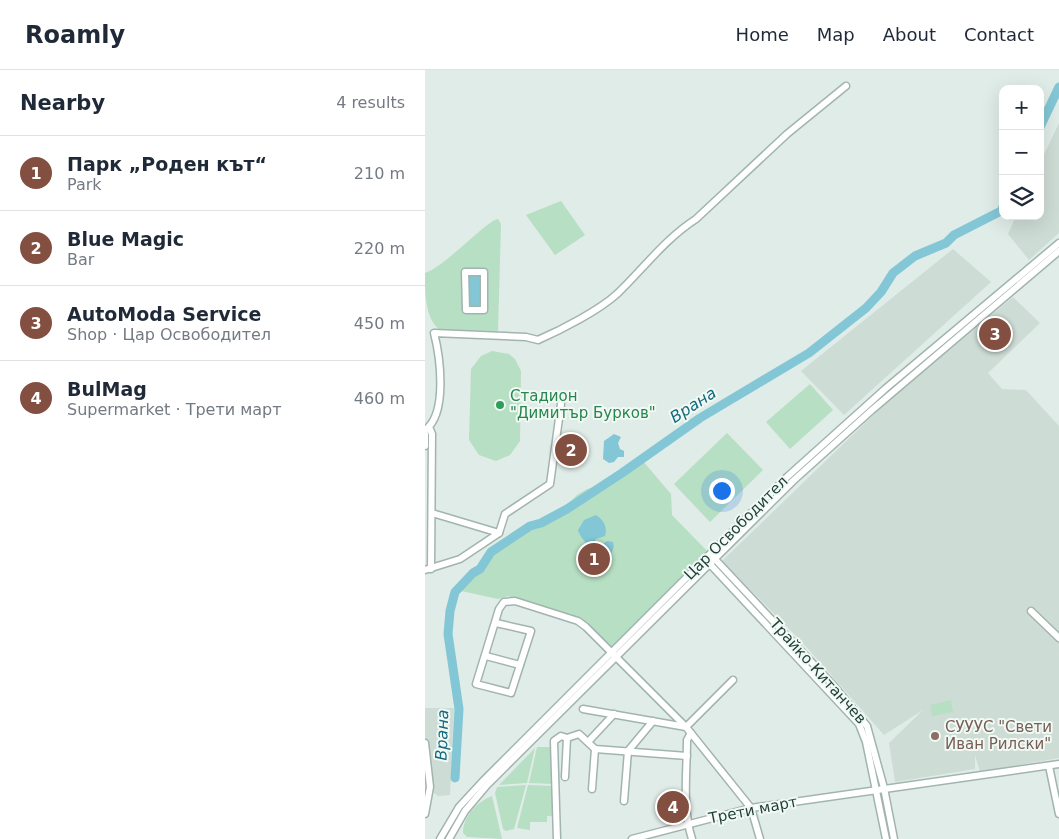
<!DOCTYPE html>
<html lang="en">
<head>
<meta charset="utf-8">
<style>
	body { margin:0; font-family:"DejaVu Sans",sans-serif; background:#f6f6f7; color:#1f2937 }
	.controls { position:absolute; right:15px; top:15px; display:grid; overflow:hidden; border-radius:10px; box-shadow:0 5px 20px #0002 }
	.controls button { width:45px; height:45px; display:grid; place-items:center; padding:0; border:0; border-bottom:1px solid #e0e1e3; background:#fff; color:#1f2937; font:25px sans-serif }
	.you { position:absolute; left:296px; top:420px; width:18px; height:18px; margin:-12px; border:4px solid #fff; border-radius:50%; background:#1a73e8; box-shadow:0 0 0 8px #1a73e833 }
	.badge { display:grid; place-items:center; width:32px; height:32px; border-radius:50%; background:#834f41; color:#fff; font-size:16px; font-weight:700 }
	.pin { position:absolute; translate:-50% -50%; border:2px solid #fff; box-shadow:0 1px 5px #0006 }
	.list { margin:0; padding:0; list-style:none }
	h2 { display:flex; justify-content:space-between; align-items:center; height:65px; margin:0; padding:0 20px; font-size:21px }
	h2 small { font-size:16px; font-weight:400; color:#747a83 }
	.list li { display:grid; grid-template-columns:32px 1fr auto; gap:15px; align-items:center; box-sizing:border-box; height:75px; padding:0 20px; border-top:1px solid #e0e1e3 }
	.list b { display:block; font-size:19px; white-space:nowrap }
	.list p { margin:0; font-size:16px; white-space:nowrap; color:#747a83 }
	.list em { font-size:16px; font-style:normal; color:#747a83 }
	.icon { flex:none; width:28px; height:28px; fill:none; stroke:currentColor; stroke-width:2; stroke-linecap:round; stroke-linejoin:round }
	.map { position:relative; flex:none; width:634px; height:769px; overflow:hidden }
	header { display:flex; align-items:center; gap:30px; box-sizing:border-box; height:70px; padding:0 25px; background:#fff; border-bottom:1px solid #e0e1e3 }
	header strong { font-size:24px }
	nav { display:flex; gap:28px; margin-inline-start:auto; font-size:18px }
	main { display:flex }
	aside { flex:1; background:#fff }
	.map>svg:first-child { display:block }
</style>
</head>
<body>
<header>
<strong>Roamly</strong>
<nav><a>Home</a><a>Map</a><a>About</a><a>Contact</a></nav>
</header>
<main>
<aside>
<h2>Nearby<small>4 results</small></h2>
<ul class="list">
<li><span class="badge">1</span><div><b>Парк „Роден кът“</b><p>Park</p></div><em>210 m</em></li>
<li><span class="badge">2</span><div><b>Blue Magic</b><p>Bar</p></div><em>220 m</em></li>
<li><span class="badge">3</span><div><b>AutoModa Service</b><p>Shop · Цар Освободител</p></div><em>450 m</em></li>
<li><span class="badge">4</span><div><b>BulMag</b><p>Supermarket · Трети март</p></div><em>460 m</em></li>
</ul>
</aside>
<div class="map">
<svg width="634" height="769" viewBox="0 0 634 769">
	<rect width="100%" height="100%" fill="#e0ece7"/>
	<!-- built -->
	<g fill="#cedcd6">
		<polygon points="634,53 634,163 604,190 583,164 591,146 615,146 615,93"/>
		<polygon points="528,179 566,212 419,345 376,301"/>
		<polygon points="588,227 615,253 563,303 577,319 601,320 634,356 634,688 555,702 550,685 550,699 470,712 464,673 498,640 459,665 377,572 297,491 470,324"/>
		<polygon points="0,638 29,638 25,725 13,726 5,720 0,673"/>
	</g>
	<!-- green -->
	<g fill="#b7dfc3">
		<polygon points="136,131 160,165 130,185 101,145"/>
		<path d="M73 149 76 154 73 261 15 260C0 249 0 223 0 203 21 196 61 151 73 149Z"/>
		<polygon points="67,281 84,284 90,289 96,301 95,371 85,385 71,391 54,385 44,370 46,299 56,286"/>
		<polygon points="385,314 408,340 365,379 341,352"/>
		<polygon points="302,363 338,400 285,452 249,414"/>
		<polygon points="217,390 246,424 247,445 283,482 186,581 156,548 83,526 73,529 32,520 69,481 84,469 106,458 127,450 152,425 162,419 173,417"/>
		<polygon points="526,630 528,642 507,646 505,635"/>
		<polygon points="112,677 128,677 129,714 104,713"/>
		<polygon points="110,678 102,713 74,715"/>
		<polygon points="101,715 89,759 81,761 78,759 70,723 72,717"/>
		<polygon points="103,715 129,716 129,746 122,746 122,752 105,752 105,760 92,758"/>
		<path d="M67 726 77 769 42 767 38 763C38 746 52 732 67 726Z"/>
	</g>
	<!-- water -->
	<g fill="#83c7d6">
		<polygon points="41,203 58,203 58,239 42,239"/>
		<polygon points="189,364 196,367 193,373 195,379 199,381 199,387 193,387 189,392 184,393 178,389 179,371"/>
		<path d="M171 445C178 449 183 457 180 466L171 469 168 475 174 477 182 471 188 472 189 477 186 484C175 489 156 471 153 460L159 450Z"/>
	</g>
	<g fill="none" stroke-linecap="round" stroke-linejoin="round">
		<!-- river -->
		<g stroke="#83c7d6" stroke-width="9">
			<polyline points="615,57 634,17"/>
			<polyline points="30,708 34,639 23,564 25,541 30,522 48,503 55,499 66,482 105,456 116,453 142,439 197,403 275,348 384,283 441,238 456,222 468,203 490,186 521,173 529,165 576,141 578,137"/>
		</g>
		<defs>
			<g id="minor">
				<polygon points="40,202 59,202 59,240 41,240"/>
				<polyline points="4,357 7,364 6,499"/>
				<path d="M0 360C23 344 15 286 9 263L101 267 113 270C136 260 175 240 193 223 219 198 240 169 271 149L362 64 421 16"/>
				<polyline points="0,364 0,376"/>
				<polyline points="7,443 74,463"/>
				<polyline points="287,486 409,616 442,656 459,718 469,769"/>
				<polyline points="282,491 434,654 441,672 461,769"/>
				<polyline points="0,500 35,489 74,463 80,444 125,414 136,334"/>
				<polyline points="606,541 634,568"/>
				<polyline points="71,553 106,561 86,623 51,614 74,539 79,532 90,531 153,551 161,557 261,657 326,738 335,769"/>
				<polyline points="61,586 95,595"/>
				<polyline points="158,639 261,657 308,610"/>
				<path d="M266 663 262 670C262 702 257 738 267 769"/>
				<polyline points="163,672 189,644"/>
				<polyline points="0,673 5,717 0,744"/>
				<polyline points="624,696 634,744"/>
				<polyline points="140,707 142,668"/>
				<polyline points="167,719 170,679"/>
				<polyline points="199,731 203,681 228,651"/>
				<polyline points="15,769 34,737 58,711 362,407 460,319 634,173"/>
				<polyline points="24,769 40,741 62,715 368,411 447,340 634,181"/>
				<polyline points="132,769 129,671 136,666 142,668 154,664 170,679 262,686"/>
				<polyline points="207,769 326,738 634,694"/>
			</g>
		</defs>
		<!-- minor casing -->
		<use href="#minor" stroke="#a2b4af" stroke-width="9"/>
		<!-- minor -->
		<use href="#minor" stroke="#fff" stroke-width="6"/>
	</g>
	<!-- markers -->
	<circle fill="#2e9e5b" stroke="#f1f9f5" stroke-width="2" cx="75" cy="335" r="5"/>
	<circle fill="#8d6e63" stroke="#f1f9f5" stroke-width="2" cx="510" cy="666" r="5"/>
	<g text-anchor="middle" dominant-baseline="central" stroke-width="4" stroke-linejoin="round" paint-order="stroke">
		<!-- leisure labels -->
		<g font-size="15" fill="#27864d" stroke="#f1f9f5" text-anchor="start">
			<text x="85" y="326">Стадион<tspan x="85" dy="17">"Димитър Бурков"</tspan></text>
		</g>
		<!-- street labels -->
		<g font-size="15" fill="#1f3e37" stroke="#f1f9f5">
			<text transform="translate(311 458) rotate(-45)">Цар Освободител</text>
			<text transform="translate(393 601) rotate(48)">Трайко Китанчев</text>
			<text transform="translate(328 740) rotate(-11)">Трети март</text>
		</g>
		<!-- education labels -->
		<g font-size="15" fill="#785e54" stroke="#f1f9f5" text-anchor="start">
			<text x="520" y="657">СУУУС "Свети<tspan x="520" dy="17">Иван Рилски"</tspan></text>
		</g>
		<!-- water labels -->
		<g font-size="16" font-style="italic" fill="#156a7f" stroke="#f1f9f5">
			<text transform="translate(268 335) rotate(-33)">Врана</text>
			<text transform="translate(17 665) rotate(-88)">Врана</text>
		</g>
	</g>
</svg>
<div class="controls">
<button>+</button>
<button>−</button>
<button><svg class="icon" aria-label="layers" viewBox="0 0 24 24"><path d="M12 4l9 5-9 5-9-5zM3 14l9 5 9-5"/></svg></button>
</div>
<div class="you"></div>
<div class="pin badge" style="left:169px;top:489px">1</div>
<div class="pin badge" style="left:146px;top:380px">2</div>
<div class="pin badge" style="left:570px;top:264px">3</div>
<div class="pin badge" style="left:248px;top:737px">4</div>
</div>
</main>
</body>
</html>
